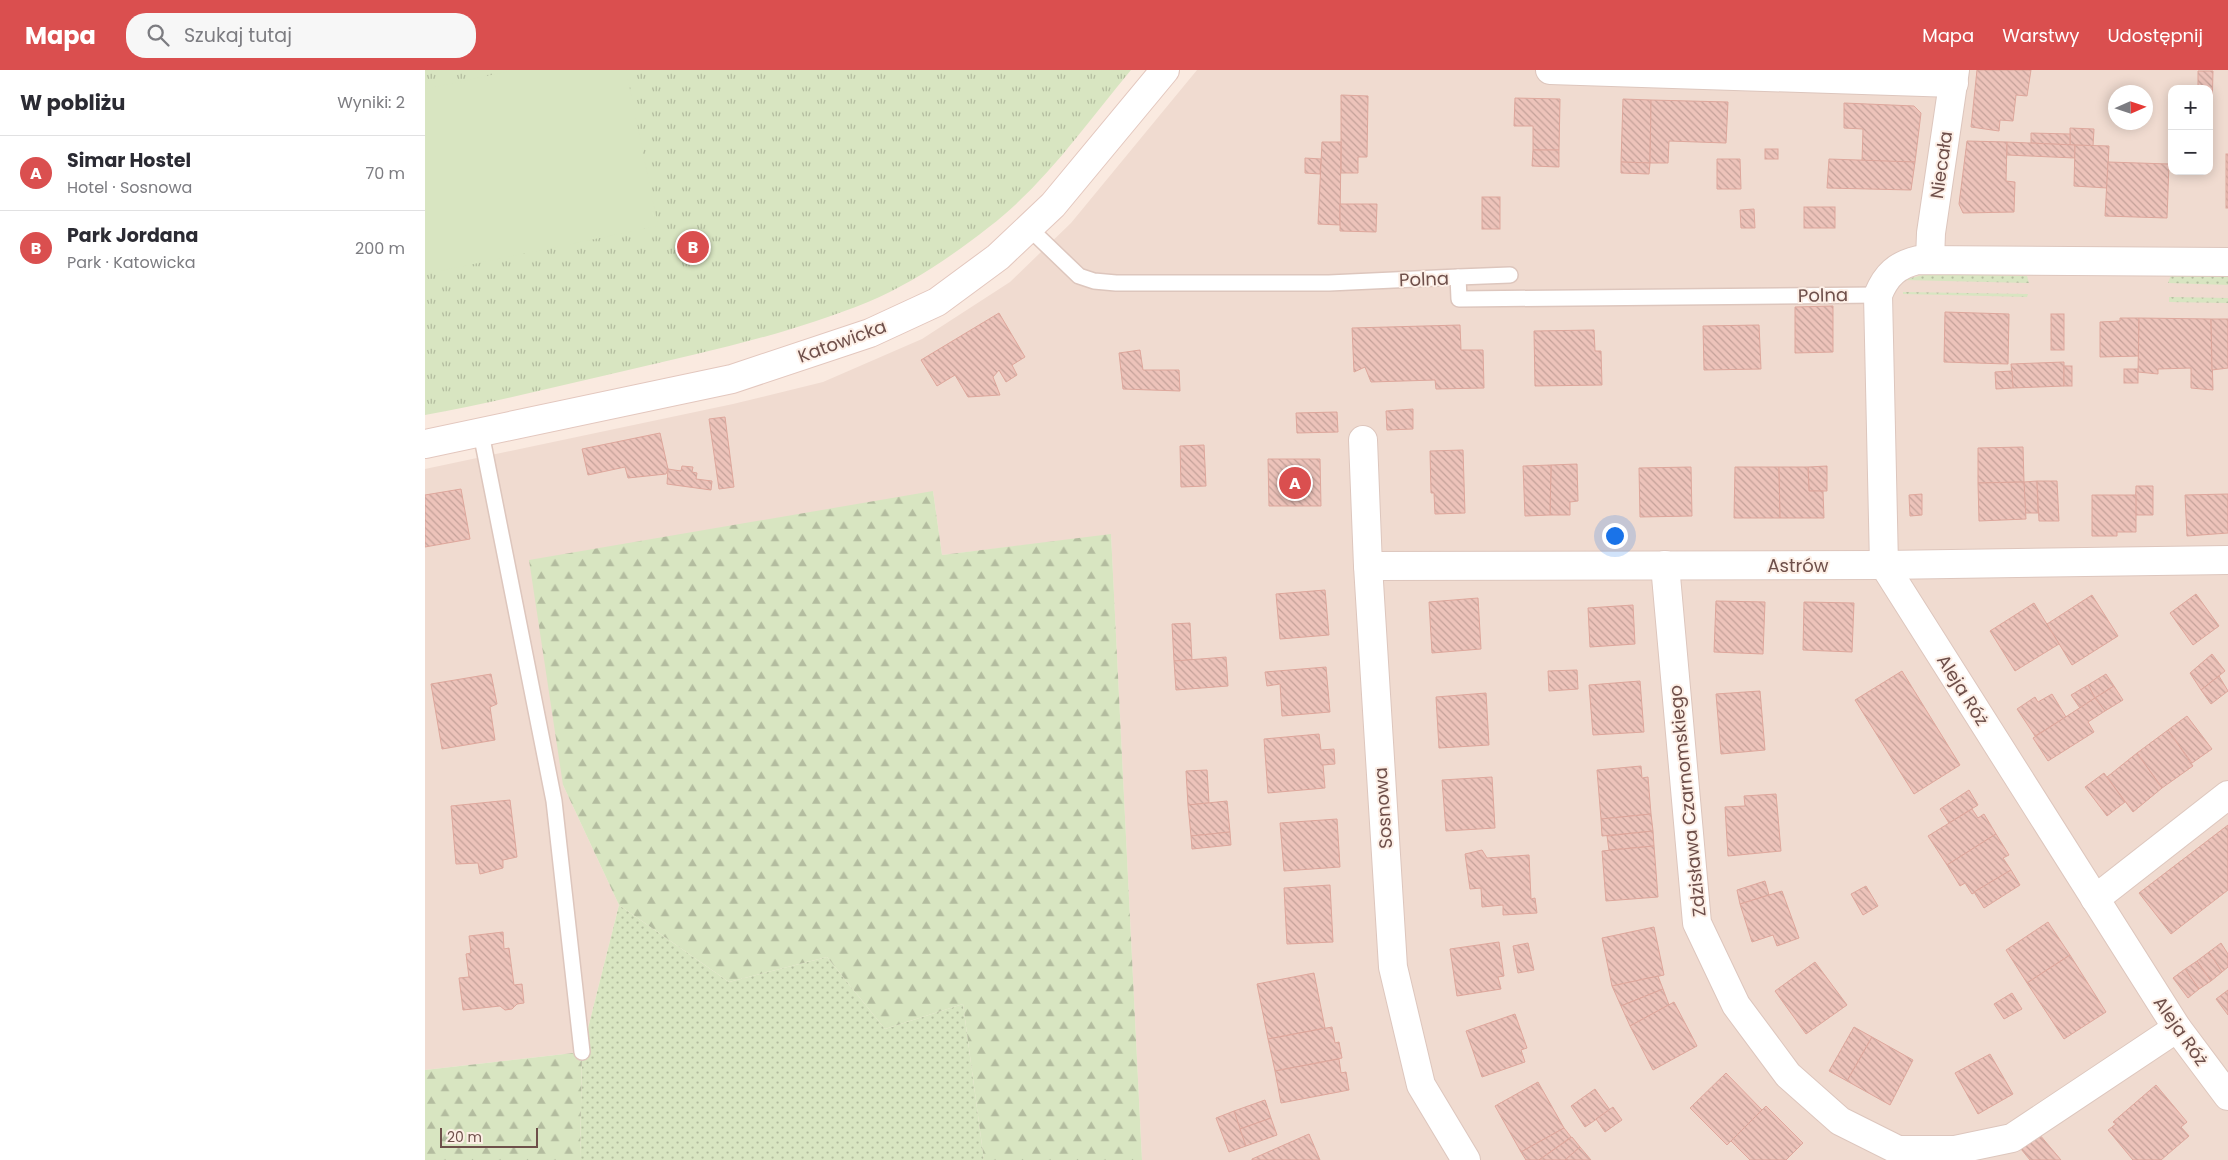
<!DOCTYPE html>
<html lang="pl">
<head>
<meta charset="utf-8">
<style>
	body { margin:0; font-family:Poppins,sans-serif; background:#f7f7f7; color:#2b2b33 }
	.controls { position:absolute; right:15px; top:15px; display:grid; overflow:hidden; border-radius:10px; box-shadow:0 2px 12px #0003 }
	.controls button { width:45px; height:45px; display:grid; place-items:center; padding:0; border:0; border-bottom:1px solid #e1e1e2; background:#fff; color:#2b2b33; font:25px sans-serif }
	.compass { position:absolute; left:1683px; top:15px; width:45px; height:45px; border-radius:50%; background:#fff; box-shadow:0 2px 12px #0003; rotate:87deg }
	.scale { position:absolute; left:15px; bottom:12px; width:98px; box-sizing:border-box; padding-left:5px; border:2px solid #6e4f4a; border-top:0; font-size:14px; line-height:18px; white-space:nowrap; color:#6e4f4a; -webkit-text-stroke:4px #fdefe6; paint-order:stroke }
	.you { position:absolute; left:1189px; top:465px; width:18px; height:18px; margin:-12px; border:4px solid #fff; border-radius:50%; background:#1a73e8; box-shadow:0 0 0 8px #1a73e833 }
	.badge { display:grid; place-items:center; width:32px; height:32px; border-radius:50%; background:#da4f4f; color:#fff; font-size:16px; font-weight:700 }
	.pin { position:absolute; translate:-50% -50%; border:2px solid #fff; box-shadow:0 1px 5px #0006 }
	.list { margin:0; padding:0; list-style:none }
	h2 { display:flex; justify-content:space-between; align-items:center; height:65px; margin:0; padding:0 20px; font-size:21px }
	h2 small { font-size:16px; font-weight:400; color:#7c7c81 }
	.list li { display:grid; grid-template-columns:32px 1fr auto; gap:15px; align-items:center; box-sizing:border-box; height:75px; padding:0 20px; border-top:1px solid #e1e1e2 }
	.list b { display:block; font-size:19px; white-space:nowrap }
	.list p { margin:0; font-size:16px; white-space:nowrap; color:#7c7c81 }
	.list em { font-size:16px; font-style:normal; color:#7c7c81 }
	.icon { flex:none; width:28px; height:28px; fill:none; stroke:currentColor; stroke-width:2; stroke-linecap:round; stroke-linejoin:round }
	.map { position:relative; flex:none; width:1803px; height:1090px; overflow:hidden }
	header { display:flex; align-items:center; gap:30px; box-sizing:border-box; height:70px; padding:0 25px; background:#da4f4f; color:#fff }
	header strong { font-size:24px }
	nav { display:flex; gap:28px; margin-inline-start:auto; font-size:18px }
	.search { width:350px; height:45px; background:#f7f7f7; display:flex; align-items:center; gap:12px; box-sizing:border-box; padding:0 18px; border-radius:20px; color:#7c7c81; font-size:19px }
	main { display:flex }
	aside { flex:1; background:#fff }
	.map>svg:first-child { display:block }
</style>
</head>
<body>
<header>
<strong>Mapa</strong>
<div class="search"><svg class="icon" aria-label="search" viewBox="0 0 24 24"><circle cx="10" cy="10" r="6"/><path d="M15 15l6 6"/></svg>Szukaj tutaj</div>
<nav><a>Mapa</a><a>Warstwy</a><a>Udostępnij</a></nav>
</header>
<main>
<aside>
<h2>W pobliżu<small>Wyniki: 2</small></h2>
<ul class="list">
<li><span class="badge">A</span><div><b>Simar Hostel</b><p>Hotel · Sosnowa</p></div><em>70 m</em></li>
<li><span class="badge">B</span><div><b>Park Jordana</b><p>Park · Katowicka</p></div><em>200 m</em></li>
</ul>
</aside>
<div class="map">
<svg width="1803" height="1090" viewBox="0 0 1803 1090">
	<defs>
		<pattern id="grass-dots" width="8" height="8" patternUnits="userSpaceOnUse" patternTransform="scale(1.25)"><rect width="8" height="8" fill="#d8e5c1"/><path d="M2 2h.1M6 6h.1" fill="none" stroke="#b3bc9f" stroke-width="1.8" stroke-linecap="round"/></pattern>
		<pattern id="forest-firs" width="22" height="20" patternUnits="userSpaceOnUse" patternTransform="scale(1.25)"><rect width="22" height="20" fill="#d8e5c1"/><path d="M5 1l3.5 6h-7zM16 11l3.5 6h-7z" fill="#b3bc9f"/></pattern>
		<pattern id="park-tufts" width="24" height="20" patternUnits="userSpaceOnUse" patternTransform="scale(1.25)"><rect width="24" height="20" fill="#d8e5c1"/><path d="M3 7l-1-3M5 7V3M7 7l1-3M15 17l-1-3M17 17v-4M19 17l1-3" fill="none" stroke="#b3bc9f"/></pattern>
		<pattern id="building-back-hatch" width="6" height="6" patternUnits="userSpaceOnUse" patternTransform="scale(1.25)"><rect width="6" height="6" fill="#edc3ba"/><path d="M-1 5l2 2M0 0l6 6M5-1l2 2" fill="none" stroke="#c4a199"/></pattern>
	</defs>
	<rect width="100%" height="100%" fill="#faeae0"/>
	<!-- residential -->
	<path fill="#f0dbd0" fill-rule="evenodd" d="M772 0H1803V1090H717L686 465 517 485 508 421 138 715 194 835 157 982 0 1000V399L308 334 398 312 497 269 585 212 646 153ZM1747 19H1784V101H1747ZM1690 22H1720V52H1690Z"/>
	<!-- grass -->
	<g fill="url(#grass-dots)">
		<polygon points="1502,204 1602,206 1604,213 1478,210"/>
		<polygon points="1746,205 1803,206 1803,215 1743,213"/>
		<polygon points="1478,222 1603,224 1602,227 1478,224"/>
		<polygon points="1744,227 1803,228 1803,233 1744,232"/>
		<polygon points="194,835 304,912 402,887 460,959 538,934 559,1090 155,1090 157,982"/>
	</g>
	<!-- forest -->
	<g fill="url(#forest-firs)">
		<polygon points="508,421 517,485 686,464 717,1090 559,1090 538,934 460,959 402,887 304,912 194,835 138,715 104,490"/>
		<polygon points="157,982 155,1090 0,1090 0,1000"/>
	</g>
	<!-- park -->
	<path fill="url(#park-tufts)" d="M0 0H706C661 54 620 114 564 157 527 186 486 214 443 232 364 264 282 282 199 301 133 316 67 333 0 345Z"/>
	<!-- garden -->
	<polygon fill="#d8e5c1" points="90,0 201,0 233,156 0,204 0,19"/>
	<!-- building -->
	<g fill="url(#building-back-hatch)" stroke="#dea79c">
		<polygon points="1552,0 1606,0 1602,26 1591,25 1588,51 1575,50 1574,61 1546,57"/>
		<polygon points="1773,1 1788,1 1787,40 1784,40 1784,19 1773,19"/>
		<polygon points="916,25 943,26 942,87 933,87 933,103 916,103"/>
		<polygon points="1090,28 1135,29 1134,80 1108,80 1108,56 1089,56"/>
		<polygon points="1198,29 1226,30 1225,93 1196,92"/>
		<polygon points="1226,30 1303,32 1301,73 1244,71 1243,93 1225,93"/>
		<polygon points="1419,33 1489,36 1496,43 1490,92 1437,91 1438,59 1419,58"/>
		<polygon points="1645,58 1669,59 1668,76 1645,75"/>
		<polygon points="1606,63 1645,64 1645,75 1606,73"/>
		<polygon points="1542,71 1582,72 1581,111 1590,112 1589,142 1538,143 1534,134"/>
		<polygon points="897,72 916,72 915,155 893,154"/>
		<polygon points="1582,72 1650,75 1650,88 1582,85"/>
		<polygon points="1650,75 1684,76 1682,118 1649,116"/>
		<rect x="1340" y="79" width="13" height="10"/>
		<polygon points="1108,80 1134,80 1134,97 1107,96"/>
		<rect x="1801" y="84" width="2" height="54"/>
		<polygon points="880,88 896,89 895,104 880,103"/>
		<polygon points="1292,89 1315,89 1316,119 1292,119"/>
		<polygon points="1404,89 1490,92 1486,120 1402,118"/>
		<polygon points="1196,92 1225,93 1224,104 1196,103"/>
		<polygon points="1683,92 1744,94 1742,148 1680,146"/>
		<rect x="1057" y="127" width="18" height="32"/>
		<polygon points="915,134 952,134 951,162 915,161"/>
		<rect x="1379" y="137" width="31" height="21"/>
		<polygon points="1329,139 1330,158 1316,158 1315,140"/>
		<polygon points="1408,236 1408,282 1370,283 1370,237"/>
		<polygon points="1520,242 1584,244 1583,294 1519,292"/>
		<polygon points="574,243 600,287 587,295 592,305 581,312 574,300 568,307 575,325 543,327 530,305 512,316 496,290"/>
		<rect x="1626" y="244" width="13" height="36"/>
		<polygon points="1695,248 1714,248 1714,286 1675,287 1675,252 1695,251"/>
		<polygon points="1714,248 1786,249 1788,320 1766,318 1766,298 1733,299 1733,304 1713,302"/>
		<polygon points="1786,249 1803,249 1803,298 1787,300"/>
		<polygon points="1035,255 1036,280 1058,280 1059,318 1011,319 1010,310 946,312 940,297 929,302 927,258"/>
		<polygon points="1334,255 1336,299 1279,300 1278,256"/>
		<polygon points="1169,260 1170,281 1176,281 1177,315 1110,316 1109,261"/>
		<polygon points="715,280 718,300 754,300 755,321 698,319 694,283"/>
		<polygon points="1639,292 1639,316 1588,318 1586,294"/>
		<rect x="1639" y="296" width="8" height="20"/>
		<rect x="1699" y="299" width="14" height="14"/>
		<polygon points="1587,301 1588,318 1571,319 1570,302"/>
		<polygon points="988,339 988,359 962,360 961,341"/>
		<polygon points="912,342 913,362 872,363 871,343"/>
		<polygon points="300,347 309,417 294,419 284,349"/>
		<polygon points="235,363 243,399 241,404 203,408 200,397 163,405 157,379"/>
		<polygon points="779,375 781,416 756,417 755,376"/>
		<polygon points="1598,377 1599,412 1553,413 1553,378"/>
		<polygon points="1038,380 1040,443 1010,444 1009,423 1006,423 1005,381"/>
		<polygon points="843,389 895,389 896,436 844,436"/>
		<polygon points="1152,394 1153,431 1145,432 1145,445 1125,445 1126,395"/>
		<polygon points="1126,395 1125,445 1100,446 1098,396"/>
		<polygon points="257,396 268,397 267,402 272,403 271,409 287,411 286,420 242,414 243,399 256,401"/>
		<polygon points="1402,396 1402,421 1384,421 1383,397"/>
		<polygon points="1266,397 1267,446 1215,447 1214,398"/>
		<polygon points="1310,397 1354,397 1355,448 1309,448"/>
		<polygon points="1354,397 1383,397 1384,421 1398,421 1399,448 1355,448"/>
		<polygon points="1612,411 1613,443 1600,443 1599,412"/>
		<polygon points="1612,411 1632,411 1634,451 1614,451"/>
		<polygon points="1599,412 1601,449 1554,451 1553,413"/>
		<polygon points="1711,416 1728,416 1728,445 1710,445"/>
		<polygon points="36,419 45,469 0,477 0,425"/>
		<polygon points="1497,424 1497,445 1485,446 1484,425"/>
		<polygon points="1803,424 1803,463 1762,466 1760,425"/>
		<polygon points="1667,425 1711,425 1711,462 1692,462 1692,466 1667,466"/>
		<polygon points="900,520 904,565 855,569 851,524"/>
		<polygon points="1771,524 1794,556 1768,575 1745,543"/>
		<polygon points="1667,525 1693,566 1647,595 1622,554"/>
		<polygon points="1053,528 1056,579 1007,583 1004,532"/>
		<polygon points="1291,531 1340,532 1338,584 1289,582"/>
		<polygon points="1379,532 1429,533 1427,582 1378,580"/>
		<polygon points="1609,533 1634,574 1590,601 1565,561"/>
		<polygon points="1208,535 1210,574 1165,577 1163,538"/>
		<polygon points="765,553 767,590 749,591 747,554"/>
		<polygon points="1787,584 1800,601 1776,620 1765,603"/>
		<polygon points="801,587 803,616 751,620 749,591"/>
		<polygon points="901,597 905,642 857,646 855,614 842,616 840,602"/>
		<polygon points="1152,600 1153,619 1124,621 1123,601"/>
		<polygon points="1477,601 1535,695 1489,724 1430,630"/>
		<polygon points="66,604 72,634 65,637 70,670 17,679 6,614"/>
		<polygon points="1681,604 1689,616 1670,628 1663,615"/>
		<polygon points="1794,606 1803,621 1786,634 1776,620"/>
		<polygon points="1215,611 1219,662 1168,665 1164,615"/>
		<polygon points="1663,615 1670,628 1655,638 1646,625"/>
		<polygon points="1689,616 1698,630 1680,641 1670,628"/>
		<polygon points="1335,621 1340,680 1296,684 1291,624"/>
		<polygon points="1061,623 1064,675 1014,678 1011,627"/>
		<polygon points="1627,624 1641,647 1610,666 1592,639 1610,627 1613,632"/>
		<polygon points="1670,628 1680,641 1663,652 1669,662 1623,691 1608,668"/>
		<polygon points="1762,646 1787,679 1767,693 1743,660"/>
		<polygon points="1743,660 1768,696 1737,718 1712,683"/>
		<polygon points="894,664 896,680 909,679 910,694 898,695 900,718 843,723 839,669"/>
		<polygon points="1712,683 1737,718 1708,742 1682,707"/>
		<polygon points="1216,696 1217,708 1223,707 1226,744 1176,749 1172,700"/>
		<polygon points="782,700 784,733 763,735 761,701"/>
		<polygon points="1679,703 1700,732 1682,746 1660,717"/>
		<polygon points="1067,707 1070,758 1021,761 1017,710"/>
		<polygon points="1544,720 1553,735 1524,753 1515,739"/>
		<polygon points="1351,724 1356,781 1303,786 1300,737 1320,736 1319,726"/>
		<polygon points="85,730 92,787 78,790 78,798 55,804 53,793 31,794 26,736"/>
		<polygon points="802,731 805,762 766,766 763,735"/>
		<polygon points="1547,739 1553,748 1559,744 1571,764 1522,795 1503,766"/>
		<polygon points="1226,744 1228,761 1177,766 1176,749"/>
		<polygon points="912,749 915,797 859,801 855,753"/>
		<polygon points="1803,755 1803,820 1746,864 1714,823"/>
		<polygon points="1228,761 1229,776 1184,780 1182,766"/>
		<polygon points="805,762 806,775 767,779 766,766"/>
		<polygon points="1571,764 1584,785 1578,788 1586,800 1547,824 1540,813 1535,816 1522,795"/>
		<polygon points="1229,776 1233,827 1181,831 1177,781"/>
		<polygon points="1057,780 1062,788 1104,785 1106,829 1110,828 1112,843 1078,845 1078,835 1057,837 1056,818 1045,819 1040,784"/>
		<polygon points="1586,800 1595,815 1559,838 1549,822"/>
		<polygon points="1340,811 1344,825 1315,834 1312,820"/>
		<polygon points="905,815 908,872 862,874 859,818"/>
		<polygon points="1441,816 1453,836 1438,845 1426,824"/>
		<polygon points="1357,821 1374,868 1352,876 1348,865 1327,872 1315,834"/>
		<polygon points="1623,852 1645,885 1602,913 1581,880"/>
		<polygon points="1229,857 1239,905 1187,916 1177,868"/>
		<polygon points="78,862 79,879 84,878 89,915 97,914 99,933 92,934 87,939 80,940 75,936 38,940 34,908 44,907 41,884 46,883 44,866"/>
		<polygon points="1074,872 1079,906 1073,907 1076,919 1032,926 1025,879"/>
		<polygon points="1103,873 1109,900 1093,903 1088,876"/>
		<polygon points="1796,873 1803,884 1803,897 1797,902 1784,882"/>
		<polygon points="1784,882 1797,902 1786,911 1772,891"/>
		<polygon points="1645,885 1681,942 1639,969 1602,913"/>
		<polygon points="1772,891 1786,911 1774,919 1760,899"/>
		<polygon points="1390,892 1422,935 1381,964 1350,921"/>
		<polygon points="1760,899 1774,919 1763,928 1748,908"/>
		<polygon points="889,903 900,958 843,969 832,914"/>
		<polygon points="1233,906 1238,919 1196,936 1187,916"/>
		<polygon points="1238,919 1244,935 1205,956 1196,936"/>
		<polygon points="1803,920 1803,945 1791,929"/>
		<polygon points="1587,923 1597,939 1579,949 1569,934"/>
		<polygon points="1249,932 1272,976 1228,1000 1205,956"/>
		<polygon points="1090,944 1102,978 1096,980 1100,992 1057,1007 1041,961"/>
		<polygon points="907,957 910,973 914,972 917,988 850,1001 843,969"/>
		<polygon points="1429,957 1447,967 1422,1011 1404,1001"/>
		<polygon points="1447,967 1488,990 1465,1035 1422,1011"/>
		<polygon points="1565,984 1588,1024 1553,1044 1530,1003"/>
		<polygon points="914,989 916,1003 921,1002 924,1020 856,1033 850,1001"/>
		<polygon points="1301,1003 1337,1040 1302,1075 1265,1038"/>
		<polygon points="1113,1012 1139,1058 1096,1082 1070,1036"/>
		<polygon points="1731,1015 1762,1052 1756,1057 1764,1066 1736,1090 1708,1090 1683,1060 1691,1054 1688,1052"/>
		<polygon points="1170,1019 1185,1040 1160,1057 1146,1036"/>
		<polygon points="840,1030 846,1048 815,1059 809,1041"/>
		<polygon points="1341,1036 1378,1073 1361,1090 1325,1090 1306,1071"/>
		<polygon points="1188,1037 1197,1050 1180,1062 1171,1049"/>
		<polygon points="809,1041 821,1076 804,1082 791,1048"/>
		<polygon points="846,1048 852,1065 821,1076 815,1059"/>
		<polygon points="1139,1058 1146,1067 1114,1090 1101,1090 1096,1082"/>
		<polygon points="884,1064 895,1090 827,1090 827,1089"/>
		<polygon points="1614,1064 1636,1090 1605,1090 1596,1079"/>
		<polygon points="1147,1067 1155,1077 1140,1090 1114,1090"/>
		<polygon points="1155,1077 1166,1090 1140,1090"/>
	</g>
	<g fill="none" stroke-linecap="round" stroke-linejoin="round">
		<defs>
			<g id="lane">
				<polyline points="604,158 654,206 669,211 691,213 904,213 1033,207 1034,229 1453,225"/>
				<polyline points="1033,207 1085,205"/>
				<polyline points="56,363 129,731 157,982"/>
			</g>
			<g id="street">
				<polyline points="1125,0 1529,13"/>
				<polyline points="1505,190 1506,163 1530,0"/>
				<path d="M1803 192 1493 190C1472 195 1461 205 1453 225L1459 495 1752 958 1803 1026"/>
				<polyline points="938,370 943,496 968,897 996,1015 1041,1090"/>
				<polyline points="1240,495 1272,853 1311,935 1363,1005 1415,1051 1473,1080 1530,1080 1587,1068 1752,958"/>
				<polyline points="943,496 1459,495 1803,490"/>
				<polyline points="1670,829 1803,725"/>
			</g>
			<polyline id="secondary" points="0,374 307,309 445,263 512,232 573,187 628,135 740,0"/>
		</defs>
		<!-- lane casing -->
		<use href="#lane" stroke="#ddc6bd" stroke-width="18"/>
		<!-- street casing -->
		<use href="#street" stroke="#ddc6bd" stroke-width="30"/>
		<!-- secondary casing -->
		<use href="#secondary" stroke="#e3c7be" stroke-width="30"/>
		<!-- lane -->
		<use href="#lane" stroke="#fff" stroke-width="15"/>
		<!-- street -->
		<use href="#street" stroke="#fff" stroke-width="28"/>
		<!-- secondary -->
		<use href="#secondary" stroke="#fff" stroke-width="28"/>
	</g>
	<g text-anchor="middle" dominant-baseline="central" stroke-width="4" stroke-linejoin="round" paint-order="stroke">
		<!-- street labels -->
		<g font-size="18" fill="#6e4f4a" stroke="#fdefe6">
			<text transform="translate(1516 95) rotate(-82)">Niecała</text>
			<text transform="translate(999 209) rotate(-2)">Polna</text>
			<text transform="translate(1398 225) rotate(-1)">Polna</text>
			<text transform="translate(417 271) rotate(-20)">Katowicka</text>
			<text x="1373" y="495">Astrów</text>
			<text transform="translate(1538 620) rotate(58)">Aleja Róż</text>
			<text transform="translate(1262 731) rotate(-96)">Zdzisława Czarnomskiego</text>
			<text transform="translate(958 738) rotate(-94)">Sosnowa</text>
			<text transform="translate(1756 961) rotate(55)">Aleja Róż</text>
		</g>
	</g>
</svg>
<div class="controls">
<button>+</button>
<button>−</button>
</div>
<svg class="compass" viewBox="-18 -18 36 36"><path d="M0-13l5 13h-10z" fill="#e53935"/><path d="M0 13l5-13h-10z" fill="#7c7c81"/></svg>
<div class="scale">20 m</div>
<div class="you"></div>
<div class="pin badge" style="left:870px;top:413px">A</div>
<div class="pin badge" style="left:268px;top:177px">B</div>
</div>
</main>
</body>
</html>
